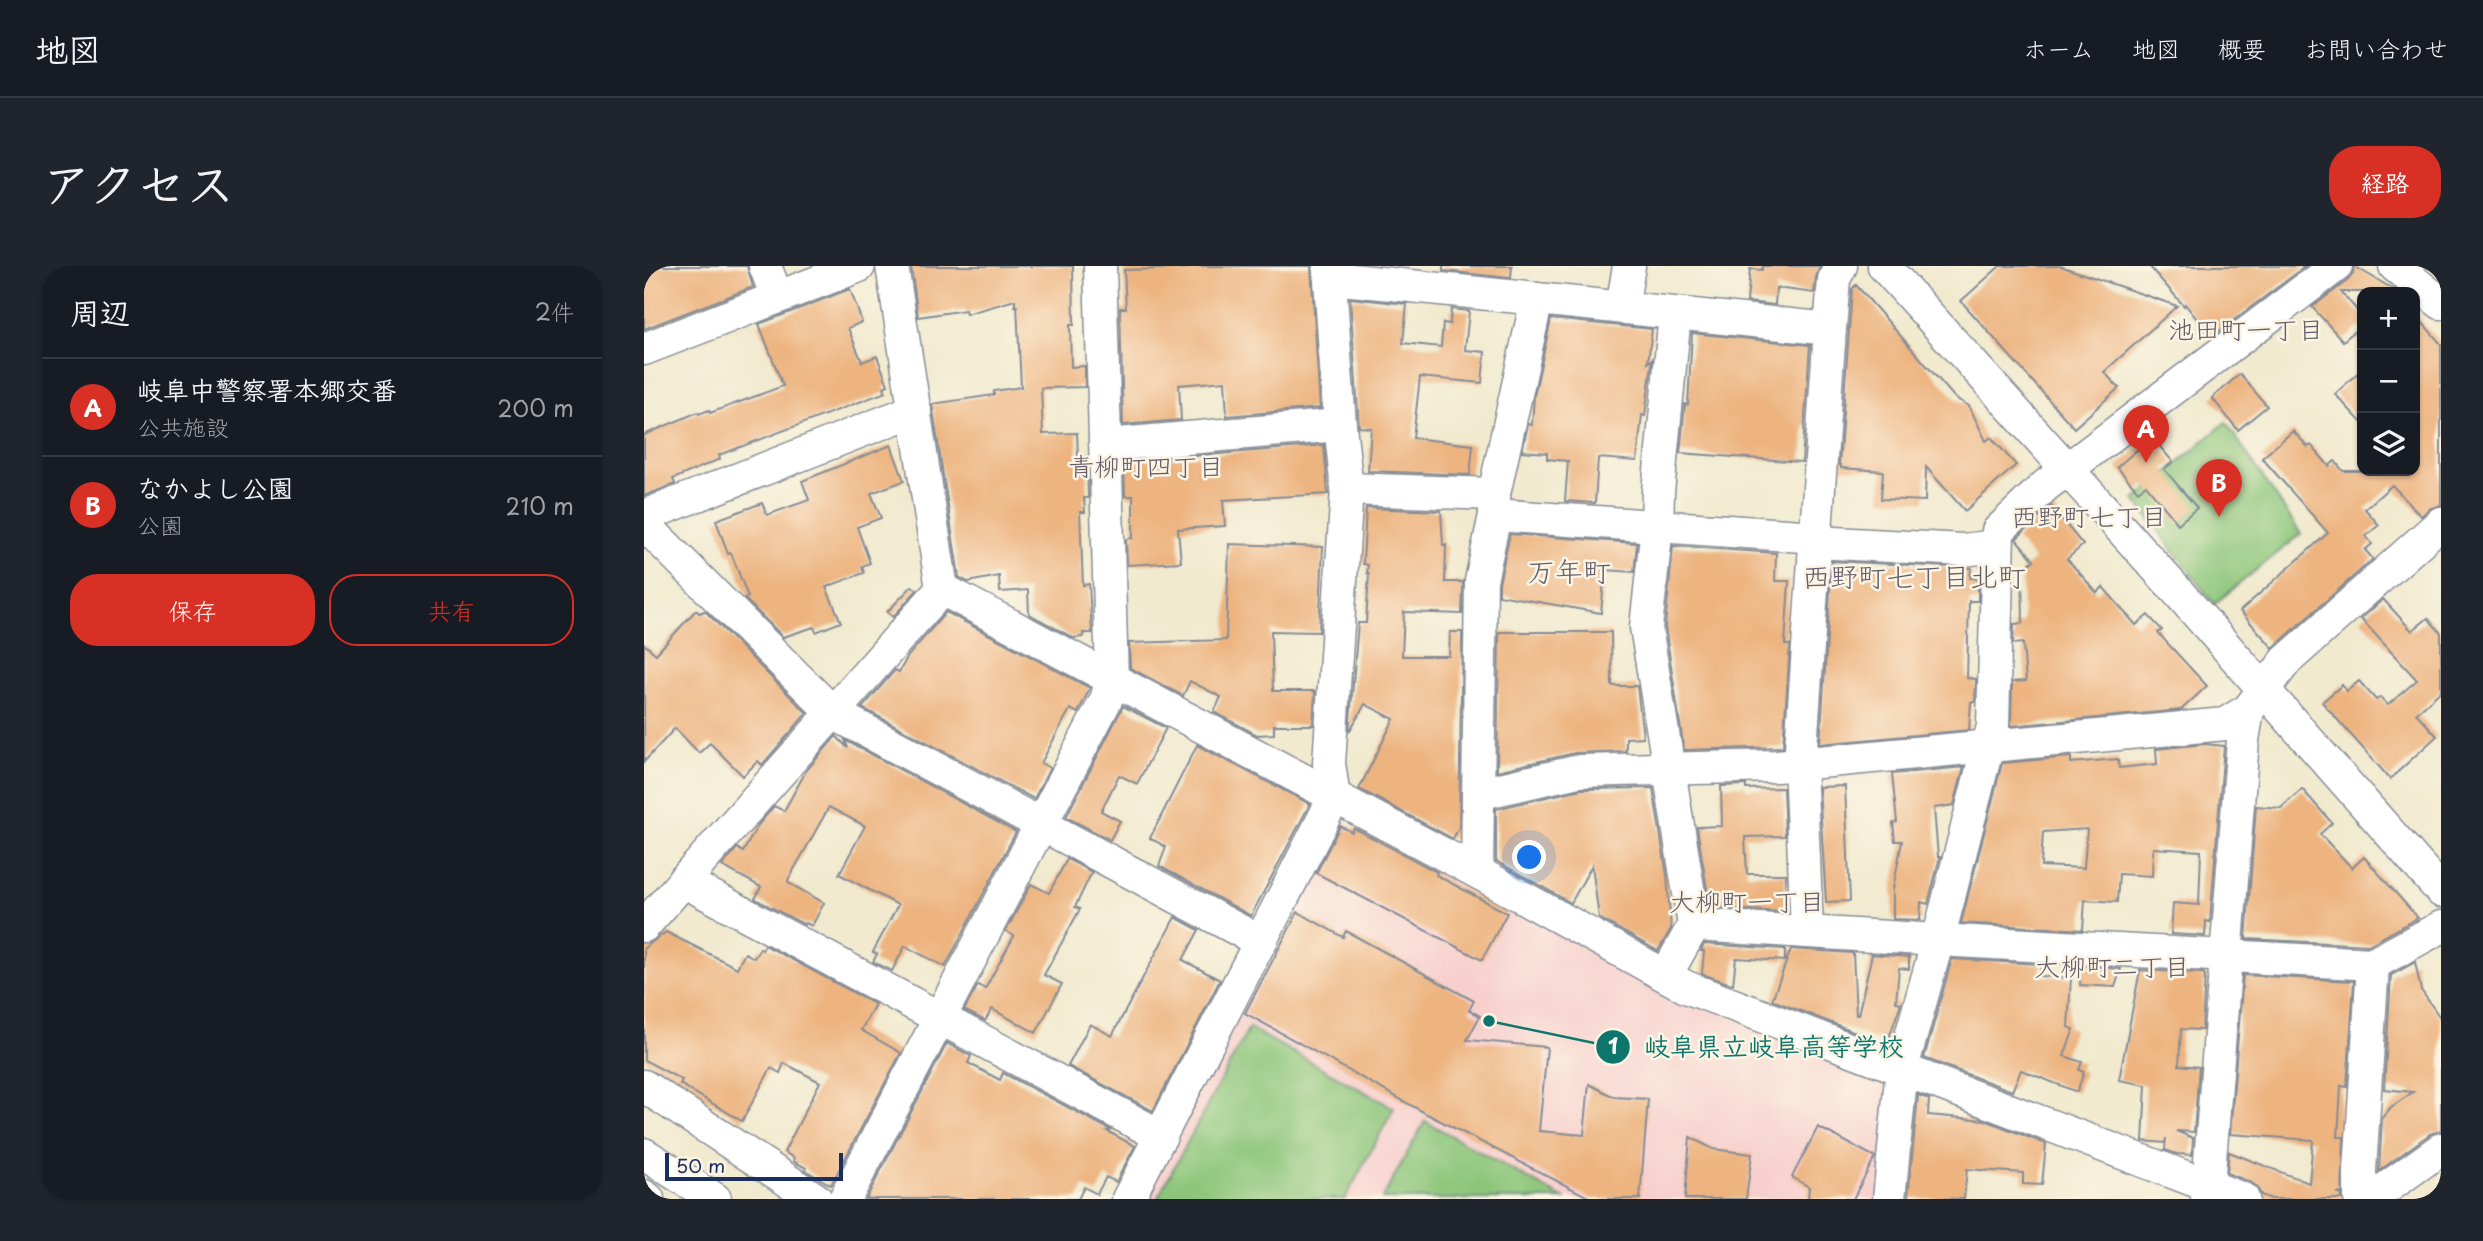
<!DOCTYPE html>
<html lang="ja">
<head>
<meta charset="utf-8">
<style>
	body { margin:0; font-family:"Playpen Sans","Klee One",sans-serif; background:#20242c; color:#f1f3f6 }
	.controls { position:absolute; right:21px; top:21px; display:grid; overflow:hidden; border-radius:14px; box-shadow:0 2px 5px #0004 }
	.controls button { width:63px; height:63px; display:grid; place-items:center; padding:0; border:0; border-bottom:2px solid #363941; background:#171b24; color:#f1f3f6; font:35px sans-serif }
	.scale { position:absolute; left:21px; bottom:18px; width:178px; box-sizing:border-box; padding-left:7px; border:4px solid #1b2f5e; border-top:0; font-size:19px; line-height:24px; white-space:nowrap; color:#1b2f5e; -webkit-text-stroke:5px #fcf5e5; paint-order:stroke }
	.you { position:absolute; left:886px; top:592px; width:24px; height:24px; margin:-18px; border:5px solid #fff; border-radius:50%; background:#1a73e8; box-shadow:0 0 0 10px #1a73e833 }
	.badge { display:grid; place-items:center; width:46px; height:46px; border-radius:50%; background:#d93025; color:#fff; font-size:23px; font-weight:700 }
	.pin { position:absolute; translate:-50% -58px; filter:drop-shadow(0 2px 4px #0008) }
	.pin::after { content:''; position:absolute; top:37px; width:24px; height:21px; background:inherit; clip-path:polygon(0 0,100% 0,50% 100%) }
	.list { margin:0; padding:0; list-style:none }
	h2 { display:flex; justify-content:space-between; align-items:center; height:91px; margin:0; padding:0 28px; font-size:30px }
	h2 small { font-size:23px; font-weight:400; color:#9ea1a6 }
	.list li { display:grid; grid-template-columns:46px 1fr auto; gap:21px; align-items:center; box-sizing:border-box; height:98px; padding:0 28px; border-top:2px solid #363941 }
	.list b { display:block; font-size:26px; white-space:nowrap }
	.list p { margin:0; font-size:23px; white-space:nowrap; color:#9ea1a6 }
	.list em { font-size:23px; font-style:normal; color:#9ea1a6 }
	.actions { display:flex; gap:14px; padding:21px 28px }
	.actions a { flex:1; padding:16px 0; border:2px solid #d93025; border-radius:28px; text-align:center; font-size:24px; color:#d93025 }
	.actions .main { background:#d93025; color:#fff }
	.icon { flex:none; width:38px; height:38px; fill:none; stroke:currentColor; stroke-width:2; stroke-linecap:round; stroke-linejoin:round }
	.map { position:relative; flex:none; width:1797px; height:933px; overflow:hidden; border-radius:28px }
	header { display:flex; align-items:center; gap:42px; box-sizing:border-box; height:98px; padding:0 35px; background:#171b24; border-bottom:2px solid #363941 }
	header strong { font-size:33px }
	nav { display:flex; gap:38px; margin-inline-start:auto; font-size:24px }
	.intro { display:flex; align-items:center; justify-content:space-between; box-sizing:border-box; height:168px; padding:0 42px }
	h1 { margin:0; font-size:49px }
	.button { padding:18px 32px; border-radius:28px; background:#d93025; color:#fff; font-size:24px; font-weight:700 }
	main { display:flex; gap:42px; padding:0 42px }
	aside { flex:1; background:#171b24; border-radius:28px; box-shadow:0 2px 5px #0004 }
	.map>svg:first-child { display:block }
</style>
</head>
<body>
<header>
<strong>地図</strong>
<nav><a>ホーム</a><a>地図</a><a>概要</a><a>お問い合わせ</a></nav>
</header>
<div class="intro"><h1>アクセス</h1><a class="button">経路</a></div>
<main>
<aside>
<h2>周辺<small>2件</small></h2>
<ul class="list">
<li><span class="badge">A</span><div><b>岐阜中警察署本郷交番</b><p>公共施設</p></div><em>200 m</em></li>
<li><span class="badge">B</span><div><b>なかよし公園</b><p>公園</p></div><em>210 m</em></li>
</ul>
<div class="actions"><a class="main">保存</a><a>共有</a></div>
</aside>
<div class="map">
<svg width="1797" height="933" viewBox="0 0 1797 933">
	<rect width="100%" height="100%" fill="#fcf5e5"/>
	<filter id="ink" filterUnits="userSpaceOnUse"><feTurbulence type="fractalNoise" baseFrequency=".0143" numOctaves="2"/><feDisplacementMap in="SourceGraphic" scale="14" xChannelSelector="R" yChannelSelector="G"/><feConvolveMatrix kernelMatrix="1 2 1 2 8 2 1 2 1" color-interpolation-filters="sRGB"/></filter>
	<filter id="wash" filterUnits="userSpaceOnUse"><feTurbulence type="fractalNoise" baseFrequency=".00686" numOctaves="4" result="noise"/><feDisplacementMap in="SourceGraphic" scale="28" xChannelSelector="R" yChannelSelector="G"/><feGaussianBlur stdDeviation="1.57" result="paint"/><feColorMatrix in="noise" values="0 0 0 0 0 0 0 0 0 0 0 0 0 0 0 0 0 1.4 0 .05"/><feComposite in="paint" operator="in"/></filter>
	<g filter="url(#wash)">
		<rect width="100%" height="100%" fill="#f1eacf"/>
		<!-- built -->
		<polygon fill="#f7d0cd" points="696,556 1036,732 1243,808 1240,933 500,933"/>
		<!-- green -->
		<g fill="#8dc67a" stroke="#547a6c" stroke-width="2">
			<polygon points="1582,156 1657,268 1570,338 1491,234"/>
			<polygon points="605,762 750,842 701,933 513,933"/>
			<polygon points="781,855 920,933 738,933"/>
		</g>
		<g id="blocks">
			<!-- building -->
			<g fill="#edb480" fill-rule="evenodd">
				<polygon points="0,0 103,0 109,21 0,63"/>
				<polygon points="267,0 429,0 430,59 426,59 427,101 441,100 441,121 397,122 399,168 433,167 434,191 443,190 444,232 440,232 441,246 436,246 439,319 445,318 448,367 439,367 439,371 429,372 385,348 384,324 356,326 355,310 324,316 315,311 288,138 350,129 350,125 377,121 373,40 371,40 371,34 322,48 321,44 274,51"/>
				<polygon points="544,0 667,0 676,142 583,150 581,115 535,119 537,154 479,159 476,42 482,42 480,4 544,2"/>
				<polygon points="799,0 868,0 867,12 799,5"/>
				<polygon points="1119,0 1176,0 1172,11 1170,27 1132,22 1131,39 1103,36 1106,3 1118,4"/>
				<polygon points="1356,0 1416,0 1533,40 1460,106 1475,122 1430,162 1317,35"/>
				<polygon points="1505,0 1662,0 1567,71 1541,38 1540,40"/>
				<polygon points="1710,0 1754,26 1697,26 1718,50 1718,59 1699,75 1668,41 1703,15 1709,8"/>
				<polygon points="1212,19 1311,132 1325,140 1342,175 1347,171 1372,199 1321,245 1282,201 1281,235 1237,233 1239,205 1197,202 1197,199 1195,199 1208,23"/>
				<polygon points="206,23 218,56 204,62 218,96 233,90 244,119 240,121 242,126 75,189 76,193 29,213 31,218 0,230 0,169 54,146 55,148 65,144 66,147 139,120 115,58"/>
				<polygon points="706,32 763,38 759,77 797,81 799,57 806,58 807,43 825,45 821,84 841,86 838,117 776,111 769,172 829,179 826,209 724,205 727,162 715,161"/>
				<polygon points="1771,48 1797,78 1797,239 1785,243 1777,250 1748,219 1721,243 1735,259 1722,270 1728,278 1721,284 1729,293 1629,382 1596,345 1684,267 1618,192 1649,165 1664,181 1667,179 1685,200 1691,195 1699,205 1771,205"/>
				<polygon points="907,53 1008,63 1004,97 1008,93 1008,97 1001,150 998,149 993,195 954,192 951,237 921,235 924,195 903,193 903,187 878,185 884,158 888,159 890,130"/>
				<polygon points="1048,67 1166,79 1158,196 1036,187 1041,138 1044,139"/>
				<polygon points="1718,103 1718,157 1691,128"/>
				<polygon points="1596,108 1623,140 1594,164 1568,132"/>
				<polygon points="1508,171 1529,196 1520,203 1553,242 1534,258 1502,219 1494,225 1473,201"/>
				<polygon points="247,179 260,215 227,227 237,252 213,261 226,297 218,300 220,307 182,321 197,356 172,366 170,361 139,371 100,332 104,331 87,287 84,288 72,254 118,237 123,249 165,234 158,215"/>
				<polygon points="680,179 684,228 579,234 581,260 534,263 537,296 483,299 482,273 489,272 489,230 481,230 480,196"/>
				<polygon points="1407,240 1439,279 1423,293 1453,327 1459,321 1492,359 1504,349 1518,364 1514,367 1563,420 1537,444 1367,460 1368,416 1382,415 1379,377 1369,378 1370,358 1379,357 1378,304 1390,294 1372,273"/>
				<polygon points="722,242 797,245 799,279 802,279 801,316 819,316 818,348 760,346 758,390 805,390 806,366 818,366 815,561 809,573 715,523 750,453 721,438 705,466 714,357 722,357 725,307 723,307 724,299 719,298"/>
				<polygon points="866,268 993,277 990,306 961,304 957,347 855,329 855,317"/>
				<polygon points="585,278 679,281 675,366 627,365 629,425 671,425 669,459 630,459 630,468 613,469 570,446 577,431 546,415 539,430 486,402 485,377 582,374"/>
				<polygon points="1029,280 1132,287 1131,315 1145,315 1141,379 1146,379 1139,481 1040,484 1021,361"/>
				<polygon points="1188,295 1327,302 1326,312 1334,313 1334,335 1325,335 1323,412 1332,413 1331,436 1327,436 1325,464 1176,478"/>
				<polygon points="268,320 273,324 249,351 243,346"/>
				<polygon points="1739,333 1768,365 1784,352 1797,367 1797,425 1772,447 1793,470 1746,513 1678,436 1698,419 1703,425 1715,415 1732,434 1736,431 1744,439 1773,414 1717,353"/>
				<polygon points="52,344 55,347 61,345 163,447 118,499 114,495 99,510 66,477 55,487 31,462 0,496 0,378 12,388"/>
				<polygon points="302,346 446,422 434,447 426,443 397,497 406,502 390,533 218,442 251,404 255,406 264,390"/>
				<polygon points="855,366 967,366 968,420 993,420 999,471 982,472 982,485 931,487 853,505"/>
				<polygon points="479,440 522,462 493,518 475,509 457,545 476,555 466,574 422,551"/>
				<polygon points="192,470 204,482 201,474 372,566 301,701 261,680 248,705 229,696 233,688 229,686 254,639 195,608 221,560 185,541 144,614 145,617 180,637 168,660 162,657 161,659 111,633 117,621 78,600 93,582 99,586 114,559 130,540 140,545 162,505"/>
				<path d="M1561 478 1580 480 1566 656 1562 655 1561 670 1527 668 1529 637 1555 639 1557 585 1509 582 1508 610 1475 608 1473 636 1441 634 1439 664 1317 657 1358 497 1427 491V497L1474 493 1475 502 1513 498 1512 483ZM1443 563 1440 602 1397 600 1399 566Z"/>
				<polygon points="553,479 666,538 607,650 515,600 522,581 506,572"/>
				<polygon points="1320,501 1310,539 1290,542 1294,591 1296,591 1284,638 1277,636 1276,654 1249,653 1249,623 1258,575 1251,575 1249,557 1253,556 1248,508"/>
				<polygon points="1102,519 1102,523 1139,522 1141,570 1101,571 1103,608 1142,608 1140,646 1066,642 1053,561 1078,560 1077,520"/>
				<polygon points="1201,520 1206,635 1182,636 1175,521"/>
				<polygon points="1009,522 1023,609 1027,663 1014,685 955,652 948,599 927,637 852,595 852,543 937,523"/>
				<polygon points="1658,523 1688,557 1676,568 1708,602 1720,591 1774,652 1725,679 1602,673 1612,540 1637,542"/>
				<polygon points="696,560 708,566 710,562 793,606 792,609 863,647 838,694 672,607"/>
				<polygon points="423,593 448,606 431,641 436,643 400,709 418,718 392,767 348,743 341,755 320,744 334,719 341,723 370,670 362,665 387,618 405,627"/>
				<polygon points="654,646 699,671 702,665 830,735 825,744 836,750 823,774 903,781 895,865 940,869 945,818 970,831 1004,833 996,933 948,933 783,848 601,747"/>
				<polygon points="531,651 555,664 539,694 576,714 509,845 424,800 446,758 468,770"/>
				<polygon points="22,666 93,702 101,687 110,692 116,682 118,684 121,679 231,738 217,764 257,787 187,919 161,904 162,902 149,895 150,892 140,886 176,816 140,797 136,807 127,802 98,855 36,818 38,814 0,794 0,682"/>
				<polygon points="1060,678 1141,683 1141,695 1092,692 1089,718 1084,717 1058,708 1060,685 1057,685"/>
				<polygon points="1147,683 1209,687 1212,749 1214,749 1228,688 1265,691 1265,703 1255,702 1252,736 1257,737 1243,778 1128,734"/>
				<polygon points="1308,693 1397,698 1396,710 1427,712 1424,761 1430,763 1420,790 1438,796 1435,804 1440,806 1433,826 1377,804 1368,825 1280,792"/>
				<polygon points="1771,696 1777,724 1797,753 1797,865 1786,868 1735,905 1738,852 1747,841 1769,826 1740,823 1747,709"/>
				<polygon points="1437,700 1477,703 1471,721 1436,719"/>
				<polygon points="1496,704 1559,707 1561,709 1558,764 1537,763 1535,799 1555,801 1550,866 1532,865 1549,872 1548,889 1533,888 1521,884 1522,872 1521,877 1499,875 1502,819 1475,814"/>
				<polygon points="1599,709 1710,715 1703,821 1697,820 1694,871 1700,871 1698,928 1693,927 1698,929 1698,933 1627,933 1617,929 1613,921 1606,916 1583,907 1585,886 1665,917 1669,874 1586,868"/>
				<polygon points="303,777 327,790 324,797 356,814 359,807 467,864 463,865 491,880 472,916 462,911 453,928 440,921 434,933 222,933"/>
				<polygon points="1274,829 1285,833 1284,849 1341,854 1402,878 1398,919 1379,918 1379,907 1323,903 1320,933 1264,932"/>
				<polygon points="1174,861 1231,891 1209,933 1164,933 1165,921 1148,911"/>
				<polygon points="1046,871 1069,883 1108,888 1102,933 1041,933"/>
			</g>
		</g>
	</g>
	<g filter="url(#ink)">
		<use href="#blocks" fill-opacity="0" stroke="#868c96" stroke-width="2"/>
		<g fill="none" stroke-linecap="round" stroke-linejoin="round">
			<defs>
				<g id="minor">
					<polyline points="121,0 133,31"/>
					<polyline points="1240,0 1534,326 1797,625"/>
					<polyline points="1751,0 1797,37"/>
					<polyline points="688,12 1186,63"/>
					<polyline points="978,42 985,0"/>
					<polyline points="0,83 215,0"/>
					<polyline points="462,179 696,159"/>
					<polyline points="703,223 850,228"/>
					<polyline points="851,249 1173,271"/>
					<polyline points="0,250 271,144"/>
					<polyline points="0,258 189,447 617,676"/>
					<polyline points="1172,276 1319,284 1352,280"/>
					<polyline points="298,323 833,606 1042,721 1599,933"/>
					<polyline points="834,528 935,505 1133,500 1581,458 1604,444 1642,395 1797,257"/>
					<polyline points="833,606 837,315 851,249 850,228 893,33"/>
					<polyline points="39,615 517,870"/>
					<polyline points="1050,659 1294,674 1349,460 1354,265 1401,220 1692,0"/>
					<polyline points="0,660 298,323 248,0"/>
					<polyline points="1163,666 1156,497 1186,63 1190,13 1197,0"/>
					<polyline points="1022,709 1050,659 1002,361 1013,260 1014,226 1031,48"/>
					<polyline points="0,820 172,933"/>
					<polyline points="0,888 71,933"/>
					<polyline points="0,930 4,933"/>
					<polyline points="201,933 462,434 468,413 456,0"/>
					<polyline points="484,933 690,532 685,497 703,223 696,159 685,0"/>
					<polyline points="1245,933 1258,802 1294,674 1729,698 1797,661"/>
					<polyline points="1563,933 1599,474 1604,444"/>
					<polyline points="1716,933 1716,905 1729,698"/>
					<polyline points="1727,933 1797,883"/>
				</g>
			</defs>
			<!-- minor casing -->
			<use href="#minor" stroke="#868c96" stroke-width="35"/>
			<!-- minor -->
			<use href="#minor" stroke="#fff" stroke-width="32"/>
		</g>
	</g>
	<g text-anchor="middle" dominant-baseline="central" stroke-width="5" stroke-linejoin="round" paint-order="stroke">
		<!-- neighbourhood labels -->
		<g font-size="26" fill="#645e6a" stroke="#fcf5e5">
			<text x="1602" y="62">池田町一丁目</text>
			<text x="502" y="199">青柳町四丁目</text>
			<text x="1445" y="249">西野町七丁目</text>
			<text x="1103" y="634">大柳町一丁目</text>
			<text x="1468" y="699">大柳町二丁目</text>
		</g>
		<!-- quarter labels -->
		<g font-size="28" fill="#645e6a" stroke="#fcf5e5">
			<text x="925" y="304">万年町</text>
			<text x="1270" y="309">西野町七丁目北町</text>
		</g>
	</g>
	<!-- callouts -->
	<path fill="none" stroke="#0f766e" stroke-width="2.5" d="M845 755L969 781"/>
	<g fill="#0f766e" stroke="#fcf5e5" stroke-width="2.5">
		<circle cx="845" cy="755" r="7"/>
		<circle cx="969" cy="781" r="18"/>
	</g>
	<g font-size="21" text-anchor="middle" font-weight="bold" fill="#fff">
		<text x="969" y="788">1</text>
	</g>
	<g font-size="26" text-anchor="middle" font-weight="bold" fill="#0f766e" stroke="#fcf5e5" stroke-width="5" stroke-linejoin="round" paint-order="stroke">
		<text x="1130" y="790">岐阜県立岐阜高等学校</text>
	</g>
</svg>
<div class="controls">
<button>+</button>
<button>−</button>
<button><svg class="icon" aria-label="layers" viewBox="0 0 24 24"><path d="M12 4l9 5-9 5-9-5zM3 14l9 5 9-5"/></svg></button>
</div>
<div class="scale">50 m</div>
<div class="you"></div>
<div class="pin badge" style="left:1502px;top:197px">A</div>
<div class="pin badge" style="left:1575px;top:251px">B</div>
</div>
</main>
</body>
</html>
